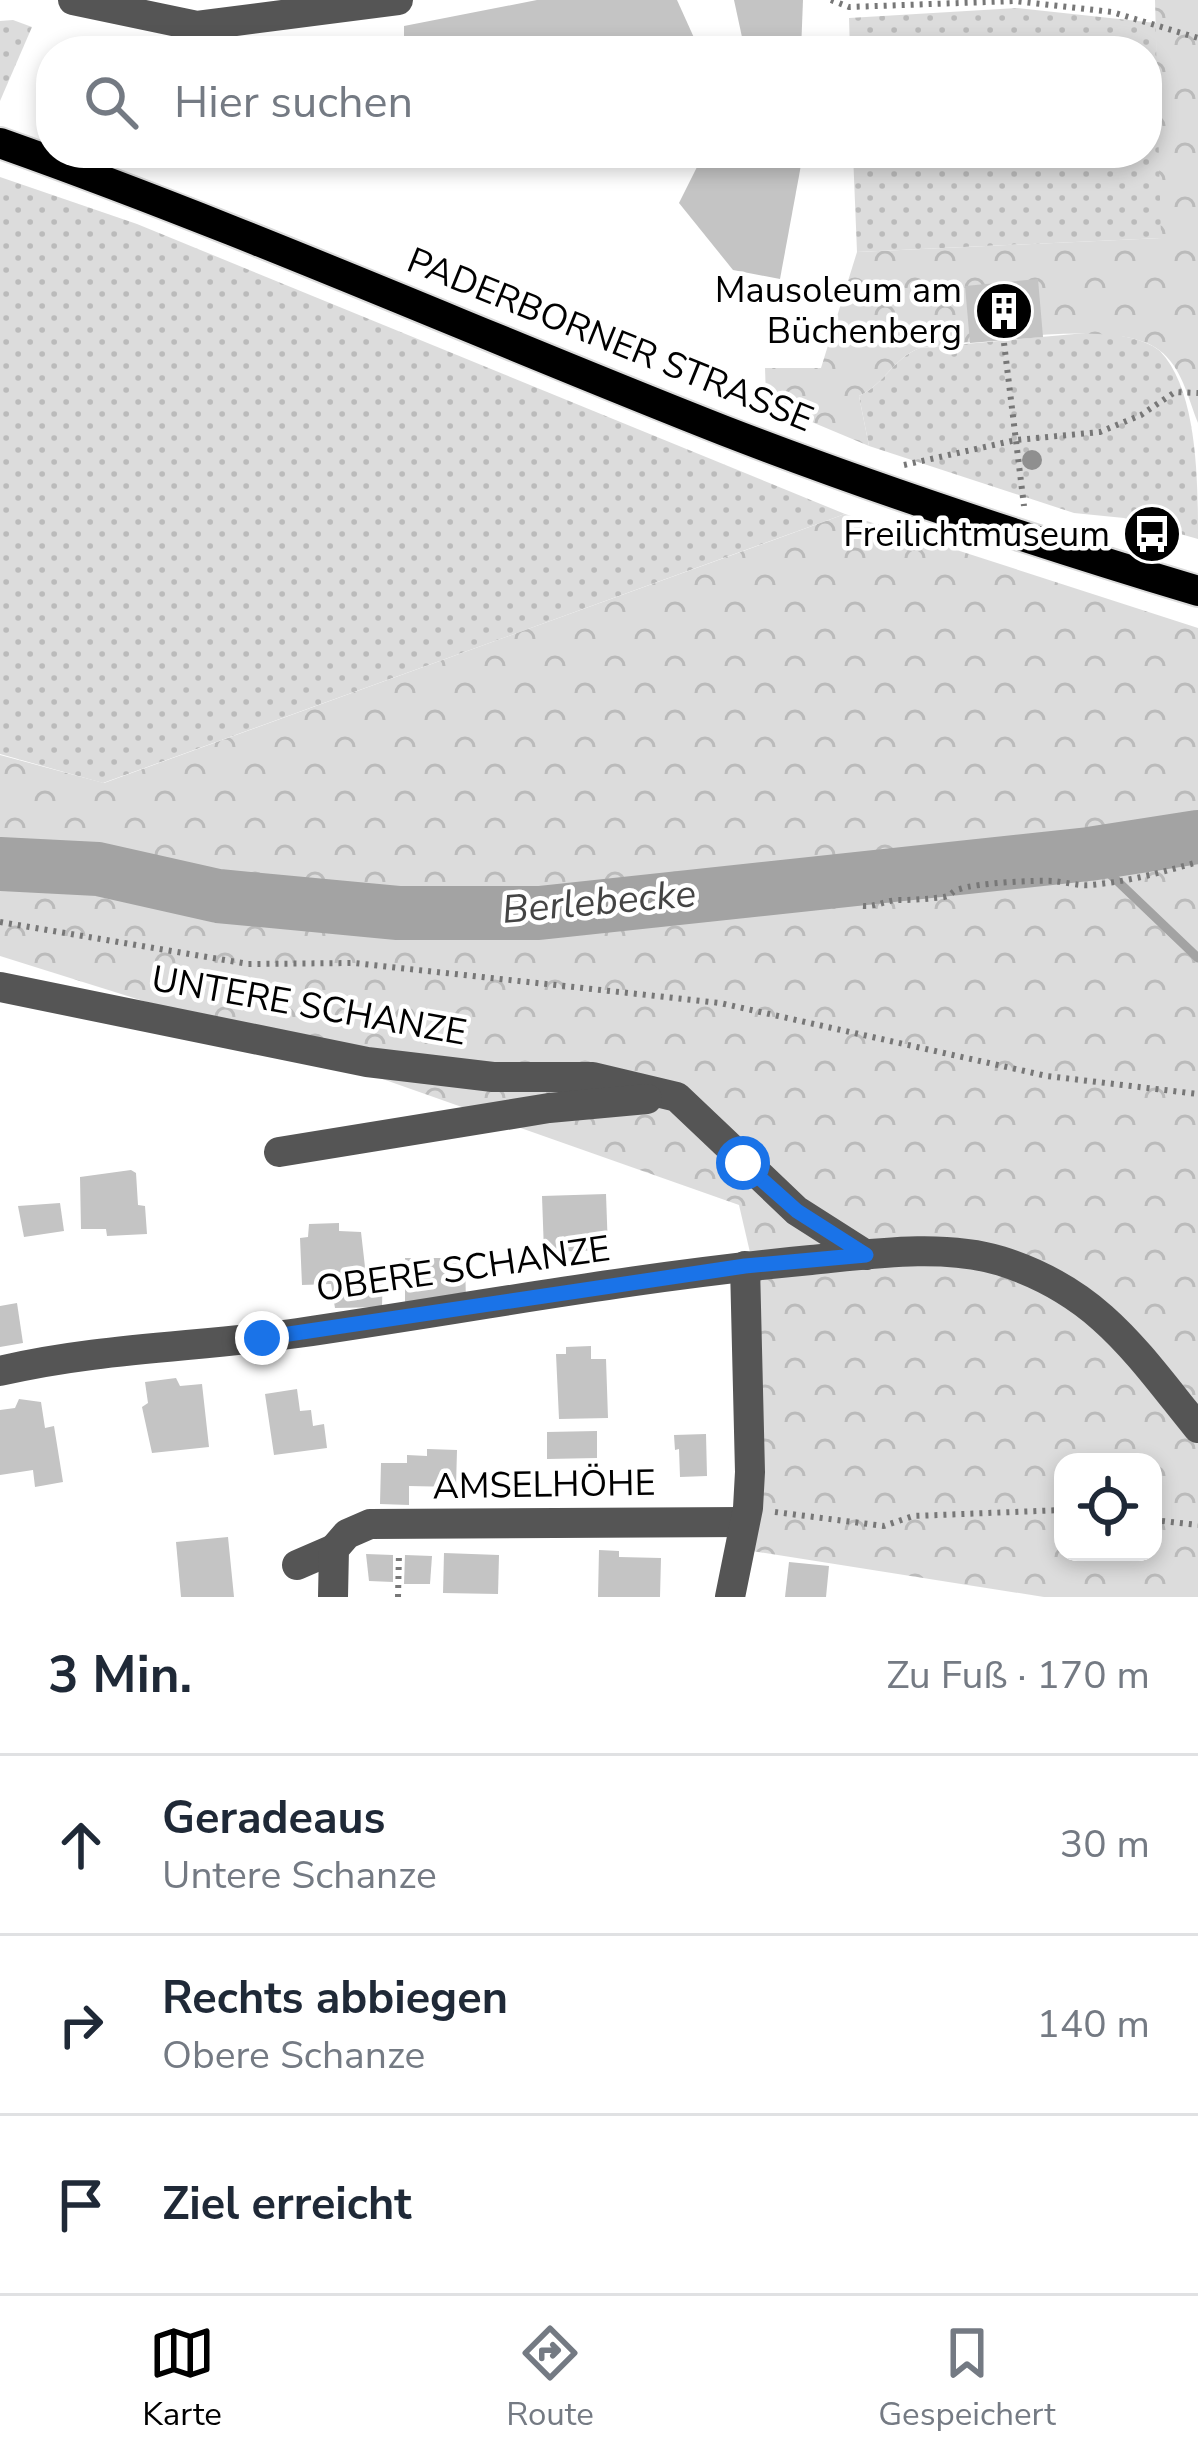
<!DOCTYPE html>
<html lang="de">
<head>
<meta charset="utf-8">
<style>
	body { margin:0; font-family:"Nunito Sans",sans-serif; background:#f6f6f7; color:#1f2937 }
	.controls { position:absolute; right:36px; bottom:36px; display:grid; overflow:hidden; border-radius:24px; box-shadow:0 6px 18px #0003 }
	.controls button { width:108px; height:108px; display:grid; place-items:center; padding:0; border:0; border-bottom:3px solid #e0e1e3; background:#fff; color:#1f2937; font:60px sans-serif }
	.stop { position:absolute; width:36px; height:36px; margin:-27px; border:9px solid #1a73e8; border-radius:50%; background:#fff }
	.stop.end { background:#1a73e8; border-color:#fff; box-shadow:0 3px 12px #0008 }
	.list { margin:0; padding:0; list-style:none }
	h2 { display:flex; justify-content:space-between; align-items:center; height:156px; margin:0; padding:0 48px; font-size:51px }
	h2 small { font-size:39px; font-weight:400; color:#747a83 }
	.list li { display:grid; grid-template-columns:78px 1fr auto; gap:36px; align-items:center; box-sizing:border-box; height:180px; padding:0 48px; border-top:3px solid #e0e1e3 }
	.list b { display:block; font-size:45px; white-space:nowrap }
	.list p { margin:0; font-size:39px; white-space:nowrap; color:#747a83 }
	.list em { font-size:39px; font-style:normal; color:#747a83 }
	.icon { flex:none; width:66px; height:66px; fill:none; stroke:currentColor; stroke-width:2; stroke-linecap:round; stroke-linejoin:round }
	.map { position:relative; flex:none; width:1198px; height:1597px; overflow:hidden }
	.search { position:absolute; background:#fff; box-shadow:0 6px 18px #0003; left:36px; right:36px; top:36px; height:132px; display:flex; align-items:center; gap:30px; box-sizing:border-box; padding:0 42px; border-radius:48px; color:#747a83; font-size:45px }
	.sheet { height:696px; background:#fff }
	nav { display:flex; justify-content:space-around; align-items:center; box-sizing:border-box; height:168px; border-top:3px solid #e0e1e3; background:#fff; font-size:33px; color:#747a83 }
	nav a { display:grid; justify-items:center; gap:6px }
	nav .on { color:#000 }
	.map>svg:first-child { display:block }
</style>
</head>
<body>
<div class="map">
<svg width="1198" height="1597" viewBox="0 0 1198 1597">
	<defs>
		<pattern id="green-dots" width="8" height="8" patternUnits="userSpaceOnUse" patternTransform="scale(3)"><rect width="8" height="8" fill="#dcdcdc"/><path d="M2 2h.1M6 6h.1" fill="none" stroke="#bbb" stroke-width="1.8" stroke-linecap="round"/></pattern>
		<pattern id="forest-crowns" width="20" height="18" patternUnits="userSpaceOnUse" patternTransform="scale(3)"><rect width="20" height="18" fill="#dcdcdc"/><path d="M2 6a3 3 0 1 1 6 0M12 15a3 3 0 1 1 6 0" fill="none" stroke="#bbb"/></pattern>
	</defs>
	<rect width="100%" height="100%" fill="#fff"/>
	<!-- green -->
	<g fill="url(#green-dots)">
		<polygon points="1017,8 1156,23 1162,238 857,252 853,153 1147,153 1147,51 850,51 849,18"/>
		<polygon points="13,20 32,27 0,101 0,21"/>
		<polygon points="0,177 137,224 845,514 103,783 0,754"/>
		<path d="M1097 332C1117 335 1144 338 1160 351 1198 391 1198 482 1198 539L1124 518 1074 513 869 446 859 396C885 384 893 358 920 348Z"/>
	</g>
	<!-- forest -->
	<g fill="url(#forest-crowns)" fill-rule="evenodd">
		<path d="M1155 0H1198V423C1188 398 1182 367 1159 350 1116 317 975 343 920 348 893 358 885 384 859 396L869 446 788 412 766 398 765 368H821L857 252 1161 238Z"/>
		<path d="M845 514 1198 628V1597H1044L752 1551 755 1274 739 1205 306 1052 0 956V755L104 783ZM1063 1462H1153V1552H1063Z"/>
	</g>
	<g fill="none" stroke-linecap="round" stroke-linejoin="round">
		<!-- stream -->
		<polyline stroke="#a3a3a3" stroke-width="9" points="1089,854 1198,958"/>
		<!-- river -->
		<polyline stroke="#a3a3a3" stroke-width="54" points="0,864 98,869 218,896 398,913 539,913 1089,854 1198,837"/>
	</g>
	<!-- building -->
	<g fill="#c4c4c4">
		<polygon points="537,0 677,0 700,51 404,51 404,26"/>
		<polygon points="734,0 803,0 801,51 745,51"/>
		<polygon points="704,153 799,153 801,165 780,279 733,270 679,203"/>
		<polygon points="1038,279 1043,337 970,343 965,286"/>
		<polygon points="131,1170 136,1173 138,1205 145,1206 147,1234 107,1236 106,1229 81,1229 80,1177"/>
		<polygon points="606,1194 608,1250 544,1252 542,1196"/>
		<polygon points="60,1203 64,1231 24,1237 18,1206"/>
		<polygon points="339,1223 339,1231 361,1232 365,1267 383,1268 382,1307 335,1308 331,1284 302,1285 300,1238 308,1237 309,1224"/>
		<polygon points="405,1258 465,1258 466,1303 405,1303"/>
		<polygon points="17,1303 23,1343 0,1347 0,1306"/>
		<polygon points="591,1346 591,1359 606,1359 608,1418 559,1419 556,1354 566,1354 566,1347"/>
		<polygon points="176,1378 180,1386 202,1384 209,1447 152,1453 142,1407 148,1403 145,1382"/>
		<polygon points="297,1389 300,1411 311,1410 313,1426 324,1424 327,1448 274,1455 265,1394"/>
		<polygon points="19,1399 41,1402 45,1428 54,1426 63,1482 35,1487 33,1470 0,1475 0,1410 15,1408"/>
		<polygon points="597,1431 597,1458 547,1459 547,1432"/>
		<polygon points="706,1434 707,1476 680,1477 679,1449 675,1450 674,1435"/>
		<polygon points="427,1449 457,1450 456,1487 409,1486 409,1505 380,1504 381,1463 407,1463 407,1455 427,1456"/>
		<polygon points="228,1537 234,1597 181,1597 176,1542"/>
		<polygon points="599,1550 619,1551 619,1557 661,1558 660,1597 598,1597"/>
		<polygon points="444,1553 499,1555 498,1594 443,1593"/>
		<polygon points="366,1554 393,1555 393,1582 369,1581"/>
		<polygon points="405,1555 432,1556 430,1584 404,1584"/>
		<polygon points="789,1562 829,1566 826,1597 785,1597"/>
	</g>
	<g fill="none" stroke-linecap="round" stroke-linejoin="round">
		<defs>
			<path id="major" d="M0 143C246 230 483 336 725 431 880 491 1039 543 1198 591"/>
		</defs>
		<!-- major casing -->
		<use href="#major" stroke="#dbdbdb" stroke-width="34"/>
		<!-- path -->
		<g stroke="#777" stroke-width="6" stroke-dasharray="3 6" stroke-linecap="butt">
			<polyline points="831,0 849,7 1015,1 1112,12 1198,38"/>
			<polyline points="1004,343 1024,506"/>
			<polyline points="904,465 1016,440 1100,432 1141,415 1175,392 1198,393"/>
			<path d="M863 906C877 907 886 900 899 900 914 900 928 899 944 897 953 895 951 891 960 889 976 883 1035 880 1053 881 1065 882 1078 886 1090 885 1127 882 1163 872 1198 862"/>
			<polyline points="0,922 248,964 354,963 720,1003 1047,1076 1198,1094"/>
			<polyline points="775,1512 884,1526 913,1516 1063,1510"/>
			<polyline points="1153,1520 1198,1525"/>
			<polyline points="398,1597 399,1553"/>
		</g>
		<!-- minor -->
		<g stroke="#555" stroke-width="30">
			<polyline points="73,0 197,26 398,0"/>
			<polyline points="0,987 367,1062 493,1077 593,1077 677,1097 797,1211 866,1255"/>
			<polyline points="279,1152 549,1108 647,1099"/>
			<path d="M0 1371C97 1348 199 1347 298 1333 469 1308 639 1276 811 1260 870 1254 943 1243 1001 1261 1099 1292 1137 1353 1198 1428"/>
			<polyline points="297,1565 334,1549"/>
			<polyline points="333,1597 334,1549 347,1534 370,1524 744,1522"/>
			<polyline points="730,1597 748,1508 750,1472 745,1266"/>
		</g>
		<!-- major -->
		<use href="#major" stroke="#000" stroke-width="30"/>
	</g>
	<!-- trees -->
	<circle fill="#8f8f8f" cx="1032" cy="460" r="10"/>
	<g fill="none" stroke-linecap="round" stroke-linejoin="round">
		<!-- route -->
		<polyline stroke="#1a73e8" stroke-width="15" points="262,1338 745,1266 866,1255 797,1211 743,1163"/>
	</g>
	<!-- icons -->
	<defs>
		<symbol id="building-disc" viewBox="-11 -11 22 22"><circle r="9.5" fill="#000" stroke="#fff"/><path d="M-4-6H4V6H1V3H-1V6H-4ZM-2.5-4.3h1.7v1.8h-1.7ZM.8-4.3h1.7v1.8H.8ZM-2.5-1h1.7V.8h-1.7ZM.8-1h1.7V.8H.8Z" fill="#fff"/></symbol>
		<symbol id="bus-disc" viewBox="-11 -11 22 22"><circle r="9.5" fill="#000" stroke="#fff"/><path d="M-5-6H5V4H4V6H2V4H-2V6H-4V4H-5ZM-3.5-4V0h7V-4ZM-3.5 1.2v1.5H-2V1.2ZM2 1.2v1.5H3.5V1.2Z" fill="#fff"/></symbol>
	</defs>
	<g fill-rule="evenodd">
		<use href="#building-disc" x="971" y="278" width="66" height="66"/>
		<use href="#bus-disc" x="1119" y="501" width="66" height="66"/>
	</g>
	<g text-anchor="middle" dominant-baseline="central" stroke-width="9" stroke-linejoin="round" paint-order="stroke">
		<!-- poi labels -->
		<g font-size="36" fill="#000" stroke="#fff" text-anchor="end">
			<text x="962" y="290">Mausoleum am<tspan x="962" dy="41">Büchenberg</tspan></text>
			<text x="1110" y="534">Freilichtmuseum</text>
		</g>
		<!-- street labels -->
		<g font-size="36" fill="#000" stroke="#fff">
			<text transform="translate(610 340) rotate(22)">PADERBORNER STRASSE</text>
			<text transform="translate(309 1006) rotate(10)">UNTERE SCHANZE</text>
			<text transform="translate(463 1269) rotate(-8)">OBERE SCHANZE</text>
			<text transform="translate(544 1485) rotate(-1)">AMSELHÖHE</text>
		</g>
		<!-- water labels -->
		<g font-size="39" font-style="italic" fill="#444" stroke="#fff">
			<text transform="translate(599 902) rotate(-5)">Berlebecke</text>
		</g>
	</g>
</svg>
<div class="controls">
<button><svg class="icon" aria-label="locate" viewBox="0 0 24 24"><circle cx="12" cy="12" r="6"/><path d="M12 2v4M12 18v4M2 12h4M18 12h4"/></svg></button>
</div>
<div class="stop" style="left:743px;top:1163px"></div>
<div class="stop end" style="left:262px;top:1338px"></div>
<div class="search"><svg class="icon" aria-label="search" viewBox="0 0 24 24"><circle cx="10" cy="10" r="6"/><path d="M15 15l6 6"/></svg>Hier suchen</div>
</div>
<section class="sheet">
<h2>3 Min.<small>Zu Fuß · 170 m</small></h2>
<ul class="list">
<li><svg class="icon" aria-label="ahead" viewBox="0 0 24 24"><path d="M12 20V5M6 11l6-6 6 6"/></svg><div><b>Geradeaus</b><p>Untere Schanze</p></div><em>30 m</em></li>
<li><svg class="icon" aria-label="right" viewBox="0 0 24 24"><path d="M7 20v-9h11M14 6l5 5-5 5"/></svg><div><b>Rechts abbiegen</b><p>Obere Schanze</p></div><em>140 m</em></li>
<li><svg class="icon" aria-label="arrive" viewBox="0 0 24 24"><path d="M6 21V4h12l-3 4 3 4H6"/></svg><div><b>Ziel erreicht</b></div></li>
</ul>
</section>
<nav>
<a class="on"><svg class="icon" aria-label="map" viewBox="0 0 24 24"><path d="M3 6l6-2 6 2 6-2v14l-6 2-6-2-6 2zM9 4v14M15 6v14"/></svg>Karte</a>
<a><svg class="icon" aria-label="directions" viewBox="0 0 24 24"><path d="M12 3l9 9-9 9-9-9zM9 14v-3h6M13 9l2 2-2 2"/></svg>Route</a>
<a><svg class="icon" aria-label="saved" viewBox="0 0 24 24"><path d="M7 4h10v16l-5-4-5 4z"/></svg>Gespeichert</a>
</nav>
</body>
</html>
